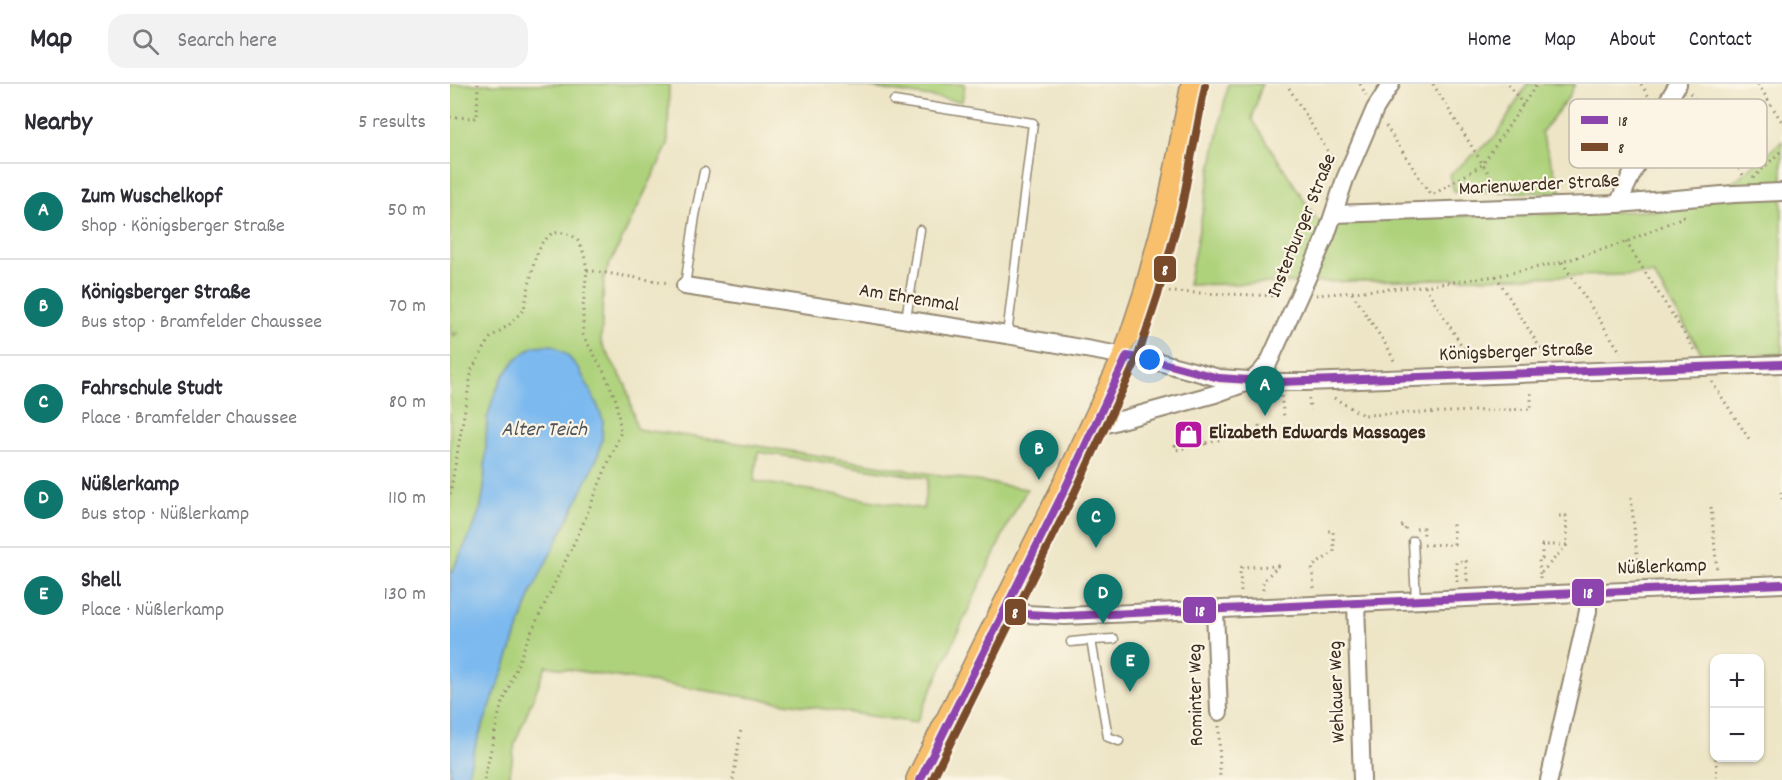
<!DOCTYPE html>
<html lang="en">
<head>
<meta charset="utf-8">
<style>
	body { margin:0; font-family:Dekko,sans-serif; background:#f2f2f3; color:#2b2b33 }
	.controls { position:absolute; right:18px; bottom:18px; display:grid; overflow:hidden; border-radius:12px; box-shadow:0 2px 4px #0004 }
	.controls button { width:54px; height:54px; display:grid; place-items:center; padding:0; border:0; border-bottom:2px solid #e1e1e2; background:#fff; color:#2b2b33; font:30px sans-serif }
	.you { position:absolute; left:700px; top:276px; width:21px; height:21px; margin:-15px; border:4px solid #fff; border-radius:50%; background:#1a73e8; box-shadow:0 0 0 9px #1a73e833 }
	.badge { display:grid; place-items:center; width:39px; height:39px; border-radius:50%; background:#0f766e; color:#fff; font-size:20px; font-weight:700 }
	.pin { position:absolute; translate:-50% -50px; filter:drop-shadow(0 2px 3px #0008) }
	.pin::after { content:''; position:absolute; top:32px; width:21px; height:18px; background:inherit; clip-path:polygon(0 0,100% 0,50% 100%) }
	.list { margin:0; padding:0; list-style:none }
	h2 { display:flex; justify-content:space-between; align-items:center; height:78px; margin:0; padding:0 24px; font-size:26px }
	h2 small { font-size:20px; font-weight:400; color:#7c7c81 }
	.list li { display:grid; grid-template-columns:39px 1fr auto; gap:18px; align-items:center; box-sizing:border-box; height:96px; padding:0 24px; border-top:2px solid #e1e1e2 }
	.list b { display:block; font-size:22px; white-space:nowrap }
	.list p { margin:0; font-size:20px; white-space:nowrap; color:#7c7c81 }
	.list em { font-size:20px; font-style:normal; color:#7c7c81 }
	.icon { flex:none; width:33px; height:33px; fill:none; stroke:currentColor; stroke-width:2; stroke-linecap:round; stroke-linejoin:round }
	.map { position:relative; flex:none; width:1332px; height:696px; overflow:hidden }
	header { display:flex; align-items:center; gap:36px; box-sizing:border-box; height:84px; padding:0 30px; background:#fff; border-bottom:2px solid #e1e1e2 }
	header strong { font-size:28px }
	nav { display:flex; gap:33px; margin-inline-start:auto; font-size:21px }
	.search { width:420px; height:54px; background:#f2f2f3; display:flex; align-items:center; gap:15px; box-sizing:border-box; padding:0 21px; border-radius:18px; color:#7c7c81; font-size:22px }
	main { display:flex }
	aside { flex:1; background:#fff }
	.map>svg:first-child { display:block }
</style>
</head>
<body>
<header>
<strong>Map</strong>
<div class="search"><svg class="icon" aria-label="search" viewBox="0 0 24 24"><circle cx="10" cy="10" r="6"/><path d="M15 15l6 6"/></svg>Search here</div>
<nav><a>Home</a><a>Map</a><a>About</a><a>Contact</a></nav>
</header>
<main>
<aside>
<h2>Nearby<small>5 results</small></h2>
<ul class="list">
<li><span class="badge">A</span><div><b>Zum Wuschelkopf</b><p>Shop · Königsberger Straße</p></div><em>50 m</em></li>
<li><span class="badge">B</span><div><b>Königsberger Straße</b><p>Bus stop · Bramfelder Chaussee</p></div><em>70 m</em></li>
<li><span class="badge">C</span><div><b>Fahrschule Studt</b><p>Place · Bramfelder Chaussee</p></div><em>80 m</em></li>
<li><span class="badge">D</span><div><b>Nüßlerkamp</b><p>Bus stop · Nüßlerkamp</p></div><em>110 m</em></li>
<li><span class="badge">E</span><div><b>Shell</b><p>Place · Nüßlerkamp</p></div><em>130 m</em></li>
</ul>
</aside>
<div class="map">
<svg width="1332" height="696" viewBox="0 0 1332 696">
	<rect width="100%" height="100%" fill="#fcf5e5"/>
	<filter id="ink" filterUnits="userSpaceOnUse"><feTurbulence type="fractalNoise" baseFrequency=".0167" numOctaves="2"/><feDisplacementMap in="SourceGraphic" scale="12" xChannelSelector="R" yChannelSelector="G"/><feConvolveMatrix kernelMatrix="1 2 1 2 8 2 1 2 1" color-interpolation-filters="sRGB"/></filter>
	<filter id="wash" filterUnits="userSpaceOnUse"><feTurbulence type="fractalNoise" baseFrequency=".008" numOctaves="4" result="noise"/><feDisplacementMap in="SourceGraphic" scale="24" xChannelSelector="R" yChannelSelector="G"/><feGaussianBlur stdDeviation="1.35" result="paint"/><feColorMatrix in="noise" values="0 0 0 0 0 0 0 0 0 0 0 0 0 0 0 0 0 1.4 0 .05"/><feComposite in="paint" operator="in"/></filter>
	<g filter="url(#wash)">
		<rect width="100%" height="100%" fill="#ede5c6"/>
		<!-- green -->
		<g fill="#aed27b" stroke="#747e4c" stroke-width="1.5" fill-rule="evenodd">
			<path d="M0 0H219L218 61 154 192 151 259 176 301 187 345 302 361 577 405 559 438 466 639 96 582 65 659 59 696H0V253L9 249 0 250ZM308 368 478 394 473 425 304 397Z"/>
			<polygon points="398,0 515,0 512,18"/>
			<polygon points="778,0 812,0 802,35 867,136 1229,126 1282,99 1332,57 1332,270 1254,273 1203,190 738,201"/>
			<polygon points="1077,0 1125,0 1118,14 1091,49 1112,109 1004,107 999,91 1047,51"/>
		</g>
		<!-- water -->
		<polygon fill="#7cb9ef" stroke="#5c7286" stroke-width="1.5" points="103,261 117,271 129,285 146,318 153,336 152,356 148,372 128,415 82,507 55,583 26,660 16,696 0,696 0,492 25,440 31,422 34,404 37,335 43,314 52,294 66,275 84,262"/>
	</g>
	<g filter="url(#ink)">
		<g fill="none" stroke-linecap="round" stroke-linejoin="round">
			<defs>
				<g id="service">
					<polyline points="444,17 583,39 557,251"/>
					<polyline points="235,202 245,132 254,88"/>
					<polyline points="456,235 470,146"/>
					<polyline points="963,457 966,516"/>
					<polyline points="641,556 664,555"/>
					<polyline points="621,558 641,556 658,653 669,657"/>
				</g>
				<g id="minor">
					<polyline points="1168,120 1210,30 1228,0"/>
					<polyline points="884,130 1168,120 1284,110 1332,108"/>
					<polyline points="235,202 557,251 709,278 769,294 829,298 856,298 1332,280"/>
					<polyline points="645,343 765,310 801,297 811,288 819,278 876,152 895,95 925,25 941,0"/>
					<polyline points="906,519 912,696"/>
					<polyline points="558,520 576,530 615,532 1332,500"/>
					<polyline points="765,526 769,628"/>
					<polyline points="1099,696 1138,527 1138,509"/>
				</g>
				<polyline id="primary" points="470,696 614,407 677,272 698,208 722,119 745,0"/>
			</defs>
			<!-- service casing -->
			<use href="#service" stroke="#948872" stroke-width="11"/>
			<!-- minor casing -->
			<use href="#minor" stroke="#948872" stroke-width="20"/>
			<!-- primary casing -->
			<use href="#primary" stroke="#948872" stroke-width="30"/>
			<!-- path -->
			<g stroke="#948872" stroke-width="3" stroke-dasharray="1.5 4.5" stroke-linecap="butt">
				<polyline points="910,0 916,11"/>
				<polyline points="983,0 1050,108"/>
				<polyline points="1059,0 1073,21"/>
				<polyline points="1191,0 1201,16"/>
				<polyline points="1308,0 1332,38"/>
				<polyline points="839,4 885,79"/>
				<polyline points="1240,9 1295,94"/>
				<polyline points="1132,26 1168,83"/>
				<polyline points="0,33 27,34 28,0"/>
				<polyline points="936,42 980,110"/>
				<polyline points="1303,94 1332,66"/>
				<polyline points="984,110 1032,81 1087,0"/>
				<polyline points="1176,158 1246,268"/>
				<polyline points="1112,178 1171,269"/>
				<polyline points="1046,192 1095,272"/>
				<polyline points="975,202 1020,275"/>
				<polyline points="719,208 832,212"/>
				<polyline points="902,209 938,264 945,279"/>
				<polyline points="866,211 975,202 1046,192 1112,178 1176,158 1235,132"/>
				<polyline points="1262,298 1301,358"/>
				<polyline points="831,312 834,333"/>
				<polyline points="859,314 860,326"/>
				<polyline points="884,314 913,331 1081,325 1081,306"/>
				<polyline points="809,341 811,352"/>
				<polyline points="781,348 784,358"/>
				<polyline points="753,354 757,364"/>
				<polyline points="725,361 726,366 810,346"/>
				<polyline points="1331,408 1332,415"/>
				<path d="M0 410 22 285 41 253 59 241 74 225 85 174 92 159 102 149C130 146 133 163 137 186"/>
				<polyline points="1181,414 1189,490"/>
				<polyline points="1261,423 1267,487"/>
				<polyline points="951,442 955,442 956,449"/>
				<polyline points="966,445 973,444 974,451"/>
				<polyline points="974,461 1004,460 1003,439 1005,439"/>
				<polyline points="1091,461 1117,461"/>
				<polyline points="1090,490 1089,475 1092,475 1092,459"/>
				<polyline points="1090,494 1090,490 1117,461 1116,432 1108,432"/>
				<polyline points="1007,498 1006,478 1016,477 1017,496 1015,496"/>
				<polyline points="864,504 862,483 884,468 883,447 878,447"/>
				<polyline points="813,506 813,497 828,482 828,477"/>
				<polyline points="791,508 790,488 792,483 828,482"/>
				<polyline points="1263,627 1264,648"/>
				<polyline points="769,642 770,696"/>
				<polyline points="1266,674 1267,696"/>
				<polyline points="34,696 50,626 76,559 132,442 171,348 166,316 155,290 133,251 133,223 137,186 219,199"/>
				<polyline points="283,696 291,645"/>
			</g>
			<!-- service -->
			<use href="#service" stroke="#fff" stroke-width="8"/>
			<!-- minor -->
			<use href="#minor" stroke="#fff" stroke-width="16"/>
			<!-- primary -->
			<use href="#primary" stroke="#f8bf6c" stroke-width="27"/>
			<defs>
				<g id="bus-1">
					<polyline points="558,520 576,530 615,532 1332,500"/>
					<polyline points="470,696 614,407 677,272 709,278 769,294 829,298 1332,280"/>
				</g>
				<polyline id="bus-2" points="482,696 623,412 687,275 708,211 732,122 755,2"/>
			</defs>
			<!-- bus-1 casing -->
			<use href="#bus-1" stroke="#fcf5e5" stroke-width="12"/>
			<!-- bus-2 casing -->
			<use href="#bus-2" stroke="#fcf5e5" stroke-width="12"/>
			<!-- bus-1 -->
			<use href="#bus-1" stroke="#8e44ad" stroke-width="8"/>
			<!-- bus-2 -->
			<use href="#bus-2" stroke="#7a4b2a" stroke-width="8"/>
		</g>
	</g>
	<!-- icons -->
	<defs>
		<symbol id="shop-square" viewBox="-11 -11 22 22"><rect x="-9" y="-9" width="18" height="18" rx="4" fill="#b5179e" stroke="#fcf5e5"/><path d="M-5-2.5h2.3a2.7 3.5 0 0 1 5.4 0H5L5.5 6h-11ZM-1.5-2.5h3a1.5 2.3 0 0 0-3 0Z" fill="#fff"/></symbol>
	</defs>
	<g fill-rule="evenodd">
		<use href="#shop-square" x="722" y="334" width="33" height="33"/>
	</g>
	<g text-anchor="middle" dominant-baseline="central" stroke-width="4.5" stroke-linejoin="round" paint-order="stroke">
		<!-- street labels -->
		<g font-size="20" fill="#3b2a1e" stroke="#fcf5e5">
			<text transform="translate(1089 102) rotate(-3)">Marienwerder Straße</text>
			<text transform="translate(853 142) rotate(-68)">Insterburger Straße</text>
			<text transform="translate(459 215) rotate(9)">Am Ehrenmal</text>
			<text transform="translate(1066 269) rotate(-2)">Königsberger Straße</text>
			<text transform="translate(1212 484) rotate(-2)">Nüßlerkamp</text>
			<text transform="translate(888 608) rotate(-92)">Wehlauer Weg</text>
			<text transform="translate(747 611) rotate(-91)">Rominter Weg</text>
		</g>
		<!-- poi labels -->
		<g font-size="20" font-weight="bold" fill="#3b2a1e" stroke="#fcf5e5" text-anchor="start">
			<text x="759" y="350">Elizabeth Edwards Massages</text>
		</g>
		<!-- water labels -->
		<g font-size="21" font-style="italic" fill="#4e555d" stroke="#fcf5e5">
			<text x="94" y="347">Alter Teich</text>
		</g>
	</g>
	<!-- legend -->
	<rect x="1119" y="15" width="198" height="69" rx="9" fill="#fcf5e5" stroke="#c2b8a9" stroke-width="1.5"/>
	<rect x="1131" y="32" width="27" height="8" fill="#8e44ad"/>
	<rect x="1131" y="59" width="27" height="8" fill="#7a4b2a"/>
	<g font-size="16" fill="#3b2a1e">
		<text x="1168" y="42">18</text>
		<text x="1168" y="69">8</text>
	</g>
	<g stroke="#fcf5e5" stroke-width="2">
		<rect x="703" y="171" width="24" height="28" rx="6" fill="#7a4b2a"/>
		<rect x="1121" y="494" width="34" height="29" rx="6" fill="#8e44ad"/>
		<rect x="732" y="512" width="35" height="28" rx="6" fill="#8e44ad"/>
		<rect x="554" y="514" width="23" height="28" rx="6" fill="#7a4b2a"/>
	</g>
	<g font-size="16" text-anchor="middle" font-weight="bold" fill="#fff">
		<text x="715" y="191">8</text>
		<text x="1138" y="514">18</text>
		<text x="750" y="532">18</text>
		<text x="565" y="534">8</text>
	</g>
</svg>
<div class="controls">
<button>+</button>
<button>−</button>
</div>
<div class="you"></div>
<div class="pin badge" style="left:815px;top:332px">A</div>
<div class="pin badge" style="left:589px;top:396px">B</div>
<div class="pin badge" style="left:646px;top:464px">C</div>
<div class="pin badge" style="left:653px;top:540px">D</div>
<div class="pin badge" style="left:680px;top:608px">E</div>
</div>
</main>
</body>
</html>
